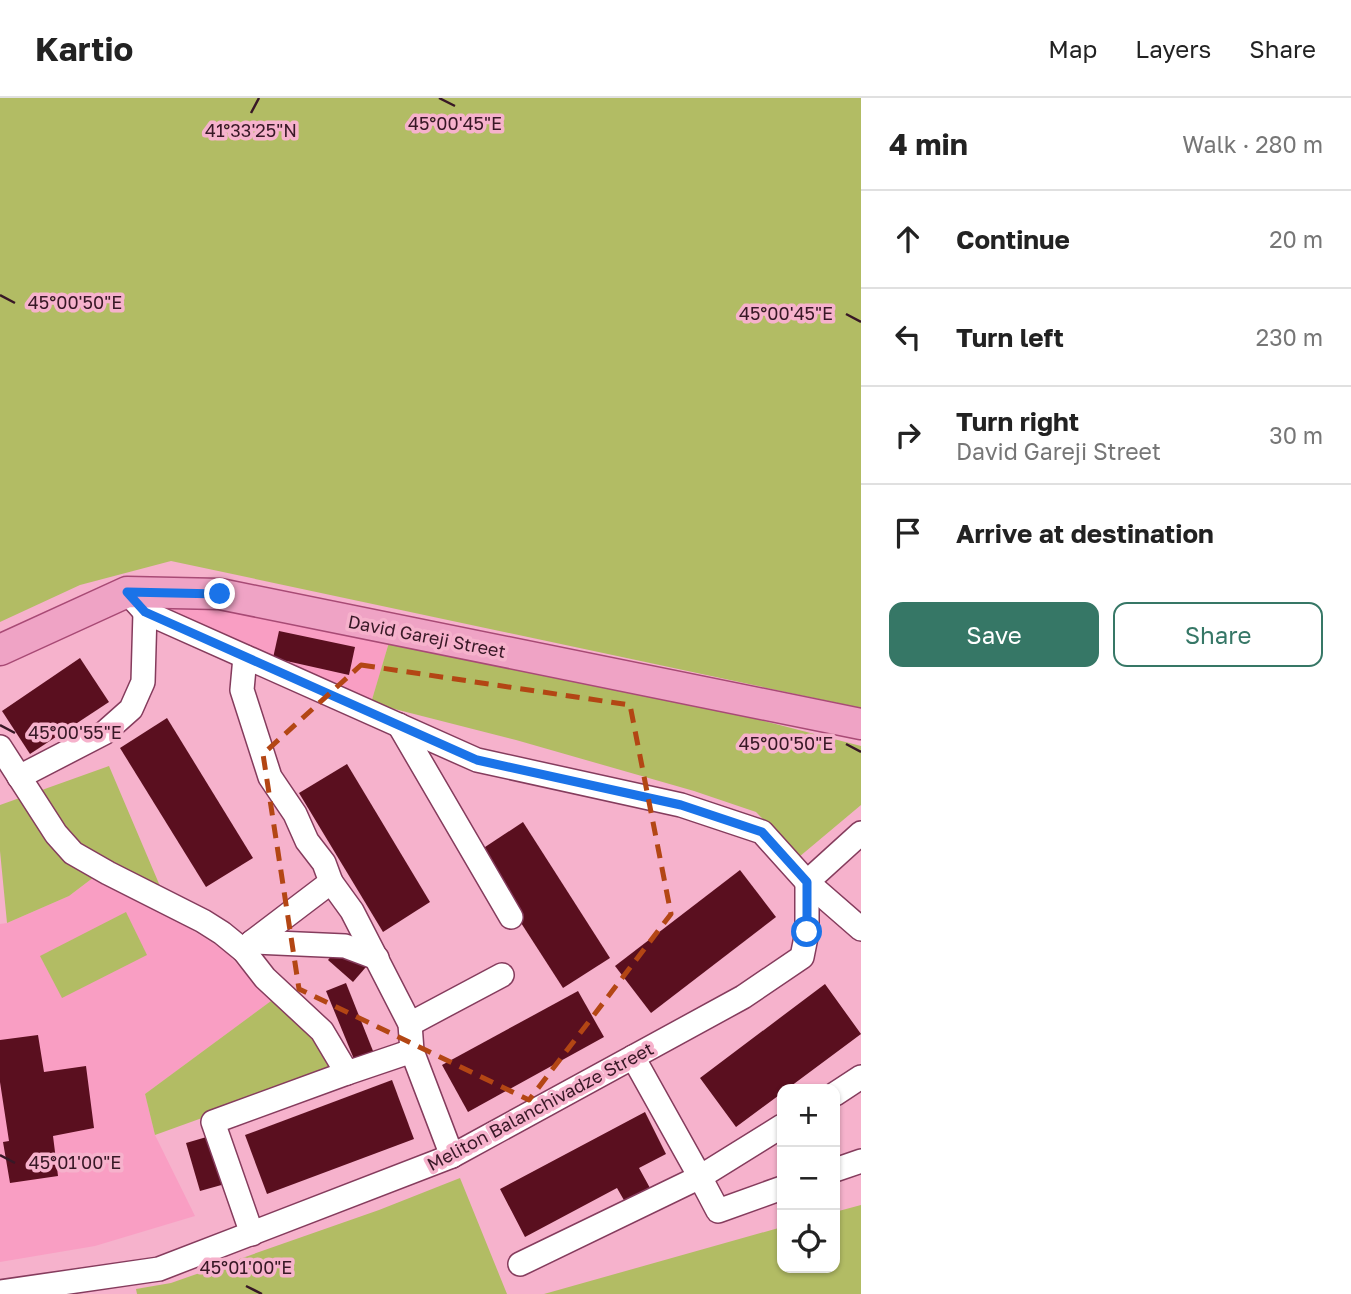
<!DOCTYPE html>
<html lang="en">
<head>
<meta charset="utf-8">
<style>
	body { margin:0; font-family:"Golos Text",sans-serif; background:#f6f6f6; color:#222 }
	.controls { position:absolute; right:21px; bottom:21px; display:grid; overflow:hidden; border-radius:14px; box-shadow:0 2px 5px #0004 }
	.controls button { width:63px; height:63px; display:grid; place-items:center; padding:0; border:0; border-bottom:2px solid #e0e0e0; background:#fff; color:#222; font:35px sans-serif }
	.stop { position:absolute; width:21px; height:21px; margin:-16px; border:5px solid #1a73e8; border-radius:50%; background:#fff }
	.stop.end { background:#1a73e8; border-color:#fff; box-shadow:0 2px 7px #0008 }
	.list { margin:0; padding:0; list-style:none }
	h2 { display:flex; justify-content:space-between; align-items:center; height:91px; margin:0; padding:0 28px; font-size:30px }
	h2 small { font-size:23px; font-weight:400; color:#767676 }
	.list li { display:grid; grid-template-columns:46px 1fr auto; gap:21px; align-items:center; box-sizing:border-box; height:98px; padding:0 28px; border-top:2px solid #e0e0e0 }
	.list b { display:block; font-size:26px; white-space:nowrap }
	.list p { margin:0; font-size:23px; white-space:nowrap; color:#767676 }
	.list em { font-size:23px; font-style:normal; color:#767676 }
	.actions { display:flex; gap:14px; padding:21px 28px }
	.actions a { flex:1; padding:16px 0; border:2px solid #367766; border-radius:14px; text-align:center; font-size:24px; color:#367766 }
	.actions .main { background:#367766; color:#fff }
	.icon { flex:none; width:38px; height:38px; fill:none; stroke:currentColor; stroke-width:2; stroke-linecap:round; stroke-linejoin:round }
	.map { position:relative; flex:none; width:861px; height:1196px; overflow:hidden }
	header { display:flex; align-items:center; gap:42px; box-sizing:border-box; height:98px; padding:0 35px; background:#fff; border-bottom:2px solid #e0e0e0 }
	header strong { font-size:33px }
	nav { display:flex; gap:38px; margin-inline-start:auto; font-size:24px }
	main { display:flex }
	aside { flex:1; background:#fff }
	.map>svg:first-child { display:block }
</style>
</head>
<body>
<header>
<strong>Kartio</strong>
<nav><a>Map</a><a>Layers</a><a>Share</a></nav>
</header>
<main>
<div class="map">
<svg width="861" height="1196" viewBox="0 0 861 1196">
	<rect width="100%" height="100%" fill="#f6b2cc"/>
	<!-- built -->
	<g fill="#f99ec3">
		<polygon points="155,502 212,502 390,541 371,605 179,519"/>
		<polygon points="94,779 174,821 224,852 271,903 145,996 155,1037 195,1118 95,1148 0,1164 0,826 7,825 69,798"/>
	</g>
	<!-- green -->
	<g fill="#b2bc64">
		<polygon points="0,0 861,0 861,610 171,463 80,487 0,524"/>
		<polygon points="390,541 717,611 861,648 861,707 799,759 756,714 694,693 516,642 371,605"/>
		<polygon points="109,668 174,821 94,779 69,798 7,825 0,753 0,707"/>
		<polygon points="126,814 147,857 62,900 40,858"/>
		<polygon points="271,903 314,934 332,973 155,1037 145,996"/>
		<polygon points="460,1080 507,1196 137,1196 136,1191 171,1185 379,1112"/>
		<polygon points="861,1107 861,1196 544,1196 782,1129 782,1170 835,1170 835,1114"/>
	</g>
	<!-- building -->
	<g fill="#5a0f1f">
		<polygon points="279,533 355,549 349,577 273,560"/>
		<polygon points="80,560 109,604 30,656 2,613"/>
		<polygon points="167,620 253,760 206,789 120,650"/>
		<polygon points="347,666 430,804 383,834 299,695"/>
		<polygon points="523,724 610,860 563,890 476,755"/>
		<polygon points="740,772 776,819 651,915 615,868"/>
		<polygon points="340,848 366,869 353,884 328,862"/>
		<polygon points="346,885 375,958 356,966 326,893"/>
		<polygon points="825,886 861,936 787,991 782,991 782,995 736,1029 700,980"/>
		<polygon points="578,893 604,939 468,1014 442,967"/>
		<polygon points="38,937 44,974 86,968 94,1030 53,1038 58,1078 10,1085 3,1044 9,1043 0,984 0,942"/>
		<polygon points="392,982 414,1041 267,1096 245,1037"/>
		<polygon points="645,1014 666,1056 639,1070 650,1090 625,1104 617,1090 525,1139 500,1091"/>
		<polygon points="210,1038 225,1086 200,1093 186,1045"/>
	</g>
	<g fill="none" stroke-linecap="round" stroke-linejoin="round">
		<defs>
			<g id="minor">
				<polyline points="127,494 145,514 477,662 681,707 762,734 807,784 861,831"/>
				<polyline points="399,627 511,819"/>
				<polyline points="0,649 56,736 73,755 108,775 203,823 222,835 244,853 265,880 322,933 347,975 412,953"/>
				<polyline points="19,679 104,635 131,611 143,584 145,514"/>
				<polyline points="331,784 352,813 410,926 412,953 452,1058"/>
				<polyline points="252,844 345,848 377,860"/>
				<polyline points="244,853 252,844 331,784 324,765 307,743 295,716 270,679 242,592 245,559"/>
				<polyline points="410,926 502,877"/>
				<polyline points="633,959 700,1079 782,1028"/>
				<polyline points="835,996 861,979"/>
				<polyline points="835,1072 861,1063"/>
				<polyline points="252,1136 213,1024 347,975"/>
				<polyline points="520,1166 700,1079 718,1113 782,1090"/>
				<polyline points="0,1194 159,1171 452,1058 743,899 802,859 807,834 807,784 861,735"/>
			</g>
			<polyline id="major" points="0,552 127,494 220,496 861,626"/>
		</defs>
		<!-- minor casing -->
		<use href="#minor" stroke="#853c5d" stroke-width="26"/>
		<!-- major casing -->
		<use href="#major" stroke="#a84a75" stroke-width="33"/>
		<!-- minor -->
		<use href="#minor" stroke="#fff" stroke-width="23"/>
		<!-- major -->
		<use href="#major" stroke="#efa3c5" stroke-width="30"/>
	</g>
	<g fill="none" stroke-linecap="round" stroke-linejoin="round">
		<!-- route -->
		<polyline stroke="#1a73e8" stroke-width="9" points="220,496 127,494 145,514 477,662 681,707 762,734 807,784 807,834"/>
	</g>
	<!-- marked area -->
	<path fill="none" stroke="#b34614" stroke-width="5" stroke-dasharray="14 9" stroke-linejoin="round" d="M361 567 630 607 671 816 529 1002 299 891 263 656Z"/>
	<!-- ticks -->
	<path fill="none" stroke="#381826" stroke-width="2.5" d="M439 0 455 8M251 15 259 0M0 197 15 205M846 216 861 224M0 627 15 635M846 646 861 654M0 1057 15 1065M246 1188 262 1196"/>
	<g text-anchor="middle" dominant-baseline="central" stroke-width="7" stroke-linejoin="round" paint-order="stroke">
		<!-- street labels -->
		<g font-size="18" fill="#381826" stroke="#f6b2cc">
			<text transform="translate(427 538) rotate(11)">David Gareji Street</text>
			<text transform="translate(540 1008) rotate(-28)">Meliton Balanchivadze Street</text>
		</g>
	</g>
	<g font-size="18" text-anchor="middle" fill="#381826" stroke="#f6b2cc" stroke-width="7" stroke-linejoin="round" paint-order="stroke">
		<text x="455" y="32">45°00'45"E</text>
		<text x="251" y="39">41°33'25"N</text>
		<text x="75" y="211">45°00'50"E</text>
		<text x="786" y="222">45°00'45"E</text>
		<text x="75" y="641">45°00'55"E</text>
		<text x="786" y="652">45°00'50"E</text>
		<text x="75" y="1071">45°01'00"E</text>
		<text x="246" y="1176">45°01'00"E</text>
	</g>
</svg>
<div class="controls">
<button>+</button>
<button>−</button>
<button><svg class="icon" aria-label="locate" viewBox="0 0 24 24"><circle cx="12" cy="12" r="6"/><path d="M12 2v4M12 18v4M2 12h4M18 12h4"/></svg></button>
</div>
<div class="stop" style="left:807px;top:834px"></div>
<div class="stop end" style="left:220px;top:496px"></div>
</div>
<aside>
<h2>4 min<small>Walk · 280 m</small></h2>
<ul class="list">
<li><svg class="icon" aria-label="ahead" viewBox="0 0 24 24"><path d="M12 20V5M6 11l6-6 6 6"/></svg><div><b>Continue</b></div><em>20 m</em></li>
<li><svg class="icon" aria-label="left" viewBox="0 0 24 24"><path d="M17 20v-9H6M10 6l-5 5 5 5"/></svg><div><b>Turn left</b></div><em>230 m</em></li>
<li><svg class="icon" aria-label="right" viewBox="0 0 24 24"><path d="M7 20v-9h11M14 6l5 5-5 5"/></svg><div><b>Turn right</b><p>David Gareji Street</p></div><em>30 m</em></li>
<li><svg class="icon" aria-label="arrive" viewBox="0 0 24 24"><path d="M6 21V4h12l-3 4 3 4H6"/></svg><div><b>Arrive at destination</b></div></li>
</ul>
<div class="actions"><a class="main">Save</a><a>Share</a></div>
</aside>
</main>
</body>
</html>
